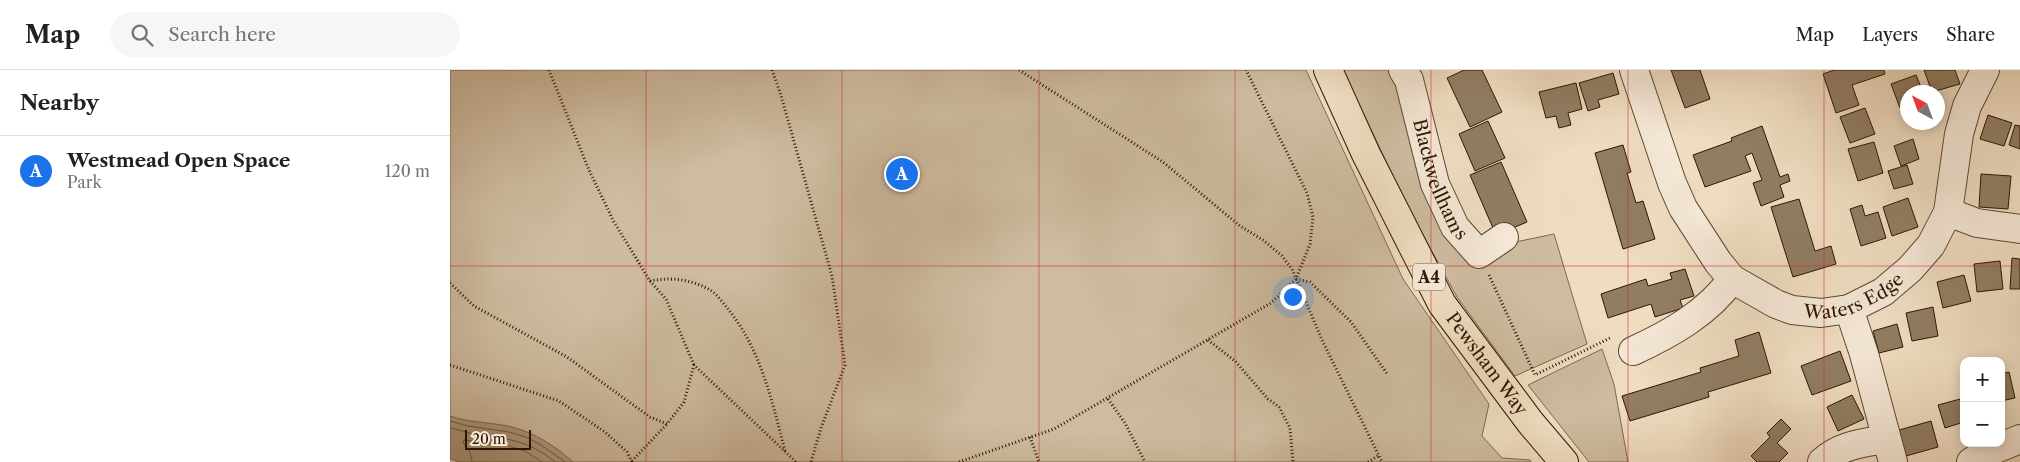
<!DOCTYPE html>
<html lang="en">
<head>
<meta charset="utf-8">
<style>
	body { margin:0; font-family:"Libre Caslon Text",serif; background:#f6f6f6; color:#202124 }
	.controls { position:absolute; right:15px; bottom:15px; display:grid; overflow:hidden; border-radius:10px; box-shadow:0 2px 12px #0003 }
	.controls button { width:45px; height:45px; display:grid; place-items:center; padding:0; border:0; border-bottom:1px solid #e0e0e0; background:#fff; color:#202124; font:25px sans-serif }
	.compass { position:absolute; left:1450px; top:15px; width:45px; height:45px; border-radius:50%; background:#fff; box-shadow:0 2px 12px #0003; rotate:319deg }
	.scale { position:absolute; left:15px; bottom:12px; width:66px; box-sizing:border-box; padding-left:5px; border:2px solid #2c1700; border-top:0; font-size:14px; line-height:18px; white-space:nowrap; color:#2c1700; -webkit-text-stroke:4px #f5e8d7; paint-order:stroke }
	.you { position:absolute; left:842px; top:226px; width:18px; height:18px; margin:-12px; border:4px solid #fff; border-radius:50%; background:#1a73e8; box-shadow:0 0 0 8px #1a73e833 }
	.badge { display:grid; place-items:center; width:32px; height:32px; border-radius:50%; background:#1a73e8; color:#fff; font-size:16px; font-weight:700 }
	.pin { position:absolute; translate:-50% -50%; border:2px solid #fff; box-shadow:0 1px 5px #0006 }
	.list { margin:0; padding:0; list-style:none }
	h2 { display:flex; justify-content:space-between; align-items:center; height:65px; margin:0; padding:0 20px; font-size:21px }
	h2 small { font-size:16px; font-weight:400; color:#757577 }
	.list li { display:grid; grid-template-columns:32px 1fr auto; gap:15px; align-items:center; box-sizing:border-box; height:70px; padding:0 20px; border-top:1px solid #e0e0e0 }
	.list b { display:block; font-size:19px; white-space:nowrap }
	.list p { margin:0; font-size:16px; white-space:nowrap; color:#757577 }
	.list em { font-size:16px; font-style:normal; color:#757577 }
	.icon { flex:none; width:28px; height:28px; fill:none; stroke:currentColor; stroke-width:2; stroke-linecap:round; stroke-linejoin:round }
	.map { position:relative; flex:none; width:1570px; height:392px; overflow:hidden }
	header { display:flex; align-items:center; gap:30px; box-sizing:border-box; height:70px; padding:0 25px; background:#fff; border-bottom:1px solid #e0e0e0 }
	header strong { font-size:24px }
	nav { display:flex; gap:28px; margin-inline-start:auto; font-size:18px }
	.search { width:350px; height:45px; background:#f6f6f6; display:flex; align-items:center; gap:12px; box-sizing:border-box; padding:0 18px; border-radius:28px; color:#757577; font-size:19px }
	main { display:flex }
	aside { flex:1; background:#fff }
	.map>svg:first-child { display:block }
</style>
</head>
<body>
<header>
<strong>Map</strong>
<div class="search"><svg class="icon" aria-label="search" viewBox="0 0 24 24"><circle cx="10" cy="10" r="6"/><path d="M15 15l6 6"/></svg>Search here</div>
<nav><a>Map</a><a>Layers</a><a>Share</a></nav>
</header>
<main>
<aside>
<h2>Nearby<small></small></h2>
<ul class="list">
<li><span class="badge">A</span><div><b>Westmead Open Space</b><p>Park</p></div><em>120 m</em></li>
</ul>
</aside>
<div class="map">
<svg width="1570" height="392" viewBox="0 0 1570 392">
	<rect width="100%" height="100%" fill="#efdcc1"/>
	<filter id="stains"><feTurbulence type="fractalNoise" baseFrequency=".004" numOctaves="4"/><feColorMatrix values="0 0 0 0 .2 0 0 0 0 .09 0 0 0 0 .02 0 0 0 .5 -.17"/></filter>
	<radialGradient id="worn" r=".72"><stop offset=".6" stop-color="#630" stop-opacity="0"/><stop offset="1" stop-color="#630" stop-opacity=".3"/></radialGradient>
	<!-- green -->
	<g fill="#cebba0" stroke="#7d6950">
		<polygon points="0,0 856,0 953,209 1039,334 1032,366 1052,388 1080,390 1081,392 115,392 0,350"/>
		<polygon points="893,0 941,0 1012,183 1104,164 1137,274 1065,306 1007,227 957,136"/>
		<polygon points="1152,279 1164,314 1178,392 1139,392 1078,315"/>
	</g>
	<!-- water -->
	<path fill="#ad997f" stroke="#79654c" d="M0 346C20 353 41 352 62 357 85 363 105 376 123 392H9L0 389Z"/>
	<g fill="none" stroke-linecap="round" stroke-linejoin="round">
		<!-- shore -->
		<g stroke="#6c5840" stroke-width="1">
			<polyline points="0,351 18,356 59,362 76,367 91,375 115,392"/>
			<path d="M0 358C8 359 15 362 23 364 57 369 77 369 105 392"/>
			<polyline points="22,392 20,382 13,373 14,370 56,375 75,381 92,392"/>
		</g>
	</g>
	<!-- building -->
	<g fill="#917d64" stroke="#2c1700">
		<polygon points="1014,0 1032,0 1052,42 1020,57 997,8"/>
		<polygon points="1221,0 1250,0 1260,29 1235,38"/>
		<polygon points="1384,0 1434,0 1435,4 1402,15 1409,35 1386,43 1373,4"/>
		<polygon points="1474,0 1505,0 1510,14 1482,22"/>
		<polygon points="1163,3 1169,24 1148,30 1150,37 1138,41 1129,13"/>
		<polygon points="1466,5 1473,22 1458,22 1458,36 1450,38 1441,14"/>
		<polygon points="1126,13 1132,39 1118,43 1121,55 1109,58 1106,46 1096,48 1089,22"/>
		<polygon points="1415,38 1425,64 1400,73 1390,47"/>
		<polygon points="1538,45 1562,53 1554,76 1530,69"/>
		<polygon points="1038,51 1055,88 1025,101 1009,64"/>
		<polygon points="1565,55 1570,56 1570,79 1559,75"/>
		<polygon points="1312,56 1330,107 1338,104 1340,111 1330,115 1334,127 1311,136 1303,113 1312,110 1302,83 1295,86 1301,101 1255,117 1243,85 1282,71 1281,68"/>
		<polygon points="1463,69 1469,89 1451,96 1444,76"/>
		<polygon points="1424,72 1433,103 1408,111 1398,79"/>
		<polygon points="1173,75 1181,102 1177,103 1186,133 1193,131 1205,169 1173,179 1145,83"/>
		<polygon points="1051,92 1077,152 1046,165 1020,105"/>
		<polygon points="1457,95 1463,114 1444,119 1438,101"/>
		<polygon points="1531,104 1561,106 1558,139 1529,137"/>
		<polygon points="1458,128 1468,157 1442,166 1433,137"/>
		<polygon points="1349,129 1365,181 1381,176 1386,194 1343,207 1321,137"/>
		<polygon points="1412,135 1415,146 1428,142 1436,168 1411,176 1400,139"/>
		<polygon points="1562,188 1570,189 1570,219 1560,219"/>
		<polygon points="1550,191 1553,219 1527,222 1524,194"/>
		<polygon points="1235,199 1244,226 1230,230 1233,238 1205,247 1201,234 1158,248 1151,224 1196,209 1198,216 1222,209 1220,203"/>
		<polygon points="1514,205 1521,231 1493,238 1487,212"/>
		<polygon points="1483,237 1488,266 1462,271 1456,243"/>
		<polygon points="1447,254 1453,277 1429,283 1423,261"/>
		<polygon points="1309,262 1321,303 1258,322 1259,327 1180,351 1172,326 1251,302 1250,298 1289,286 1285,270"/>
		<polygon points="1390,281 1401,311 1362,325 1351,296"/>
		<polygon points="1559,302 1565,328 1551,331 1551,304"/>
		<polygon points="1402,325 1414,349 1388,361 1377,337"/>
		<polygon points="1514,328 1514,352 1495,358 1488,335"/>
		<polygon points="1331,349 1341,359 1327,373 1338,383 1329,392 1307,392 1301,386 1320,367 1317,363"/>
		<polygon points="1481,351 1488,377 1456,386 1449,360"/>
	</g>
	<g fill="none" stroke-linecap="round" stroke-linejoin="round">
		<defs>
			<g id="minor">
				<path id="s1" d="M953 0 959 10 985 114 1005 157 1029 184 1054 167"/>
				<path id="s2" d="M1184 0 1222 113 1233 138 1268 192 1282 209 1326 234 1342 240 1371 243 1399 239 1433 222 1460 199 1481 175 1498 142 1509 64 1517 36 1535 0"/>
				<polyline points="1498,142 1527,153 1570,159"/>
				<polyline points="1399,239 1414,284 1443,392"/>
				<path d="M1183 281C1220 264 1258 243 1282 209"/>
				<path d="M1372 392C1390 375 1413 373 1436 369"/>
				<polyline points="1521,392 1536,383 1570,369"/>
			</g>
			<g id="major">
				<path id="s3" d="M878 0 916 84 992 234 1080 352 1114 392"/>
			</g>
		</defs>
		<!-- minor casing -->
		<use href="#minor" stroke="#5d4830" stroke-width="30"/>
		<!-- major casing -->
		<use href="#major" stroke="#2c1700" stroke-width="30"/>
		<!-- path -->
		<g stroke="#2c1700" stroke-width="3" stroke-dasharray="1 2.5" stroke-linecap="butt">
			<polyline points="99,0 139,100 164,152 200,211 216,229 244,295"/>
			<polyline points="322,0 330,22 382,206 395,295 371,358 361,392"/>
			<polyline points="569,0 713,92 790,156 813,170 832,186 842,199 872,270 932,392"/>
			<polyline points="1039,205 1085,305 1162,267"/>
			<polyline points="846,209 860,212 901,252 938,305"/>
			<path d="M200 211C221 207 241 209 260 220 267 224 273 233 278 239 311 280 322 331 335 381"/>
			<polyline points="0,213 24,236 117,287 200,347 217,354 234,332 244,295 346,392"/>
			<polyline points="758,270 785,291 818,329 829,337 840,358 843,392"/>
			<polyline points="0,295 109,331 155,362 177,382 182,392"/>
			<polyline points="658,329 675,353 695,392"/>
			<polyline points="580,367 589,392"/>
			<polyline points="182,391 217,354"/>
			<polyline points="509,392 604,359 821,233 846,209 860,174 863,147 857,123 796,0"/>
			<polyline points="918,392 928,386"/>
		</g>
		<!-- minor -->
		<use href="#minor" stroke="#f5e8d7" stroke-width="28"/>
		<!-- major -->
		<use href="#major" stroke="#efdcc1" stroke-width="28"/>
	</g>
	<!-- grid -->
	<path fill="none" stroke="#d62828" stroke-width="1" stroke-opacity="0.55" d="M196 0V392M392 0V392M589 0V392M785 0V392M981 0V392M1178 0V392M1374 0V392M0 196H1570"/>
	<g text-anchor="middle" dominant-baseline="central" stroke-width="4" stroke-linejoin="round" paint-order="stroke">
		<!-- shield labels -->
		<rect fill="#f5e8d7" stroke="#685640" stroke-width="1" x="963" y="193.5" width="32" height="27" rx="4"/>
		<g font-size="16" font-weight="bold" fill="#2c1700">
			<text x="979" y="207">A4</text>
		</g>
		<!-- street labels -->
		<g font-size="18" fill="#2c1700" stroke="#f5e8d7">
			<text stroke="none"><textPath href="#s1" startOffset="116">Blackwellhams</textPath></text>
			<text stroke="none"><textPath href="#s2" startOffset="366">Waters Edge</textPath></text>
			<text stroke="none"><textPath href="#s3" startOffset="335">Pewsham Way</textPath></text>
		</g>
	</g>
	<rect width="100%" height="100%" filter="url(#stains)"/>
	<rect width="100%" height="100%" fill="url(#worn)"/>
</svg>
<div class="controls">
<button>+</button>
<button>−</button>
</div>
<svg class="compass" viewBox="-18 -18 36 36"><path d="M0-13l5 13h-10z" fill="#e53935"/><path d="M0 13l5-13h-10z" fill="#757577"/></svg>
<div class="scale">20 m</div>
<div class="you"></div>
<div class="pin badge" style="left:452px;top:104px">A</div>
</div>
</main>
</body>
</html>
